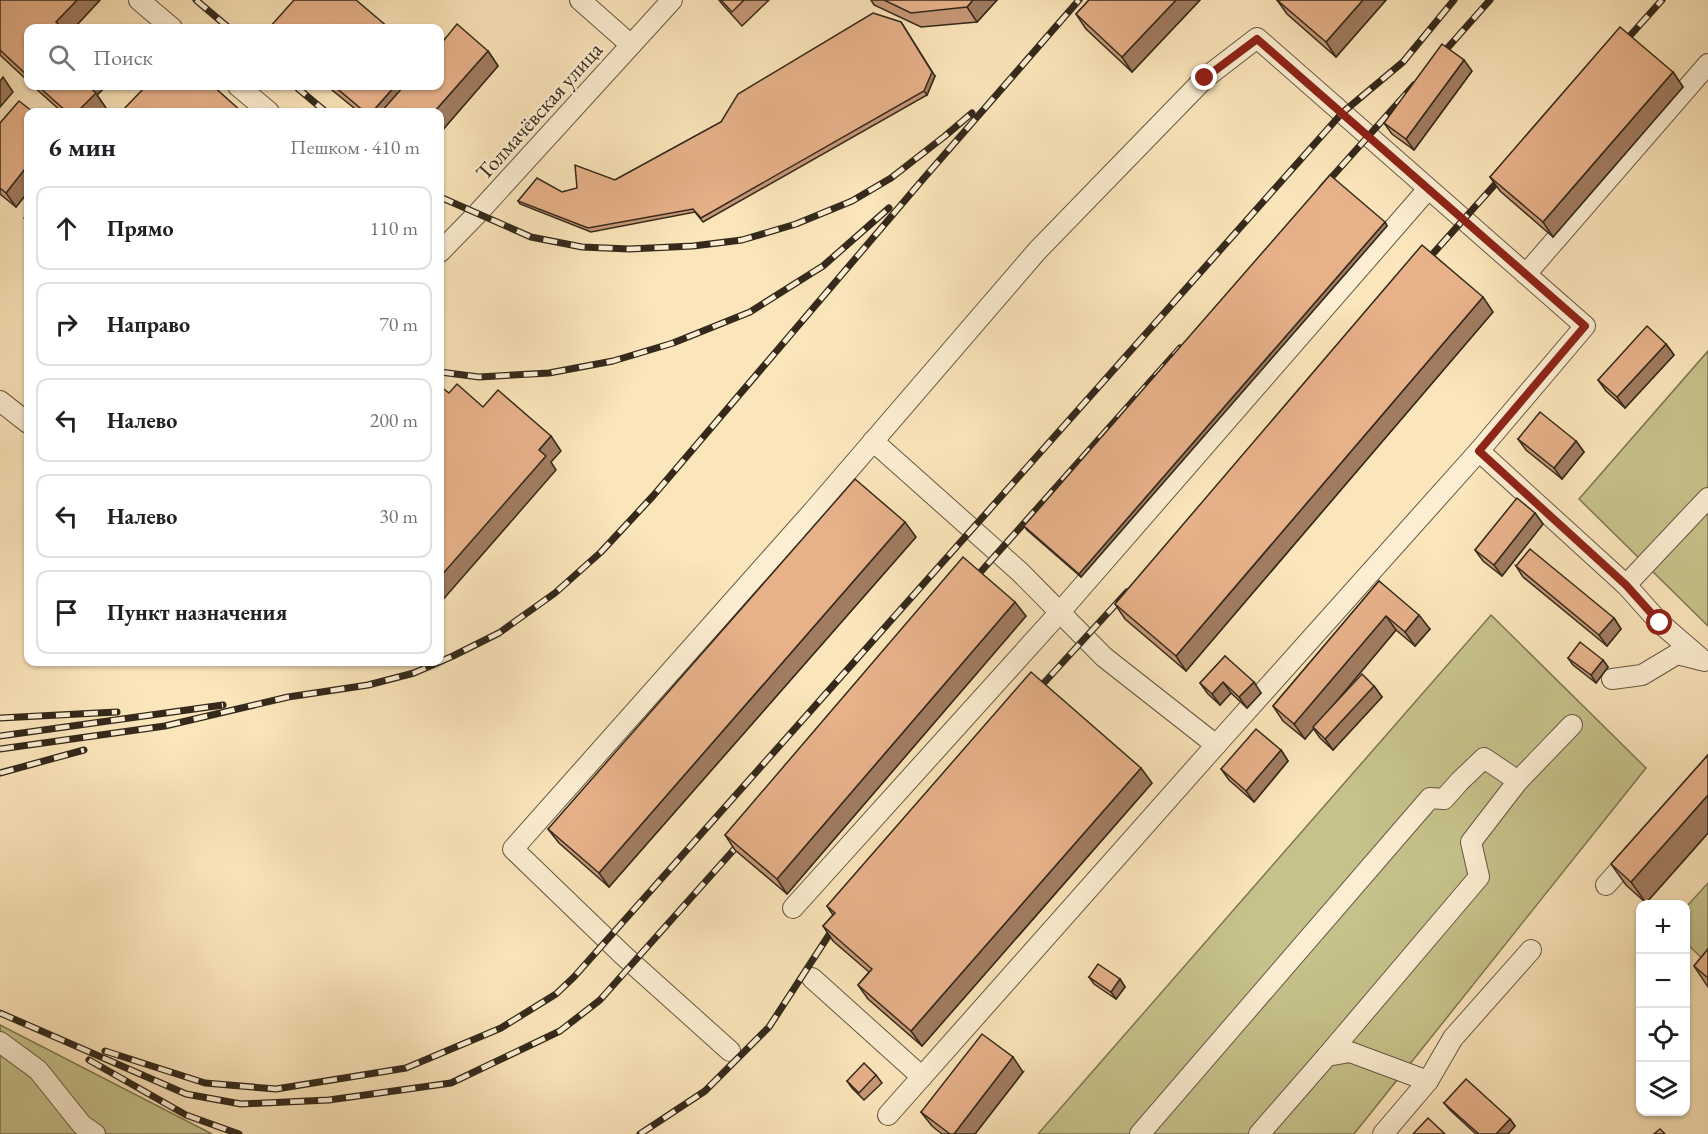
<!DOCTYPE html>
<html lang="ru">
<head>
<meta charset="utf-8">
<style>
	body { margin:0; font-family:"EB Garamond",serif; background:#f6f6f6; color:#202124 }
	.controls { position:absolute; right:18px; bottom:18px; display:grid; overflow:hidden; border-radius:12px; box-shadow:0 2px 4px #0004 }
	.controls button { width:54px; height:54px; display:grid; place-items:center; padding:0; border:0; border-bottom:2px solid #e0e0e0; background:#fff; color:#202124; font:30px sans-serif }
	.stop { position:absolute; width:18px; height:18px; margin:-14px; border:4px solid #8f2418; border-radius:50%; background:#fff }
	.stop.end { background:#8f2418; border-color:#fff; box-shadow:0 2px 6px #0008 }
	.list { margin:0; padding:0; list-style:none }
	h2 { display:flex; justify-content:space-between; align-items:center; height:78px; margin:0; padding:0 24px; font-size:26px }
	h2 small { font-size:20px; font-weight:400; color:#757577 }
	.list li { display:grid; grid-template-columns:39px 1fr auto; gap:18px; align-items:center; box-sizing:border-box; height:84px; margin:0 12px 12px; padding:0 12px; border:2px solid #e0e0e0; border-radius:12px }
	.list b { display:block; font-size:22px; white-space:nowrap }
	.list em { font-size:20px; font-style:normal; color:#757577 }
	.icon { flex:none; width:33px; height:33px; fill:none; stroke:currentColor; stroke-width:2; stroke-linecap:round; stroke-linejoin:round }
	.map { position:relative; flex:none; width:1708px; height:1134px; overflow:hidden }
	.search { position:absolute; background:#fff; box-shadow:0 2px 4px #0004; left:24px; top:24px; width:420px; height:66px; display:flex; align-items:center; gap:15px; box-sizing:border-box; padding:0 21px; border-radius:12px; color:#757577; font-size:22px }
	.panel { position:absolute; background:#fff; box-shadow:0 2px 4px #0004; left:24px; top:108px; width:420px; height:558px; border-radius:12px }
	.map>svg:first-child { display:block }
</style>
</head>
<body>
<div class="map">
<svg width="1708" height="1134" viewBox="0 0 1708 1134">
	<rect width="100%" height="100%" fill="#fbe5ba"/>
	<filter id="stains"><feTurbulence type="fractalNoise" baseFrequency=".00333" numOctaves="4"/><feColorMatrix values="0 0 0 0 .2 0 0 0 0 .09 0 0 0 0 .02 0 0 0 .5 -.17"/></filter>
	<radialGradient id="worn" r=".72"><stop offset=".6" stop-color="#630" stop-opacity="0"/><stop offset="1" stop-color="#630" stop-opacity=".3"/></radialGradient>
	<!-- green -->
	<g fill="#c6c28b" stroke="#7d7653" stroke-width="1.5">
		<polygon points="1708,351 1708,626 1579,499"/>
		<polygon points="1491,615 1646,768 1354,1134 1038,1134"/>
		<polygon points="1708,883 1708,962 1707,963 1686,943 1686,907"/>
		<polygon points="0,1025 212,1134 0,1134"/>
	</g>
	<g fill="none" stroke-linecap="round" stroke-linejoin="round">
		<defs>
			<g id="minor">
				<polyline points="139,0 172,28"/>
				<polyline points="580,0 631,45"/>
				<polyline points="238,86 269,112"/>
				<polyline points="440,252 477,214 672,0"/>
				<polyline points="1526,274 1708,64"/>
				<polyline points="0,401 28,423"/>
				<polyline points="873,441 1020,572 1104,657 1216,745 1479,451"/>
				<polyline points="1626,585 1708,498"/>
				<polyline points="1612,679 1642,675 1677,654 1701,660"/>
				<polyline points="1606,885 1634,854"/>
				<polyline points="793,908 1060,612 1428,189"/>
				<polyline points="812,978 922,1077"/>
				<polyline points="0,1042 38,1070 82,1125 95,1134"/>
				<polyline points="730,1051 623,955 513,849 815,509 1037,251 1205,78 1257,38 1585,326 1479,451 1626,585 1660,623 1704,661"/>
				<polyline points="1327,1056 1479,877 1471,842 1518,781 1572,725"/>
				<polyline points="888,1115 1216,745"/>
				<polyline points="1140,1134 1430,798 1444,799 1460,781 1484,758 1518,781"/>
				<polyline points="1259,1134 1327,1056 1350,1052 1428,1081"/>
				<polyline points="1383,1134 1428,1081 1453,1038 1531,950"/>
			</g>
		</defs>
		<!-- minor casing -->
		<use href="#minor" stroke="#665843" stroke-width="22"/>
		<!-- minor -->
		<use href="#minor" stroke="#fceed2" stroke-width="20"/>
		<defs>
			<g id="rail">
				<polyline points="196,0 229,28"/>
				<polyline points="1620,47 1662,0"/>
				<polyline points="1436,61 1490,0"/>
				<polyline points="295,86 326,112"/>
				<polyline points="1322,188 1414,85"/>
				<polyline points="440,197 531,237 582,247 629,249 693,246 742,240 796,224 852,201 891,178 945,136 972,113"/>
				<polyline points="1421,267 1507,171"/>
				<polyline points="440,372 479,377 549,373 613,361 673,343 750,312 823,266 889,208"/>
				<polyline points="969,585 1180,348"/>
				<polyline points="1032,696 1127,592"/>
				<polyline points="0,718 117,712"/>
				<polyline points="0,736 223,705"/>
				<polyline points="0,749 165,726 288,697 368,685 414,673 453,656 499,633 555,593 601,552 653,496 924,178 1079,0"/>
				<polyline points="0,773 84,750"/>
				<polyline points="0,1013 186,1094 241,1104 329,1100 451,1083 560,1031 600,1000 746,836"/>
				<polyline points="105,1051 205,1083 276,1089 406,1068 501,1028 556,994 574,977 1342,113 1403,62 1454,0"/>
				<polyline points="89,1060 186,1115 239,1134"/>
				<polyline points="640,1134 705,1091 769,1027 838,921"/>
			</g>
		</defs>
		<!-- rail casing -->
		<use href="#rail" stroke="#34291b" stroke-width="7"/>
		<!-- rail -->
		<use href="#rail" stroke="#fceed2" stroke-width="4.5" stroke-dasharray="14" stroke-linecap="butt"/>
	</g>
	<!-- wall -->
	<g fill="#c79877" stroke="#34291b" stroke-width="1.5">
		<polygon points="0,0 100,0 74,28 28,28 28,81 0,55"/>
		<polygon points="719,0 769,0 742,26 723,5"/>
		<polygon points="871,0 997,0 977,22 921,27 874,5"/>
		<polygon points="1089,0 1200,0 1132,72 1086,29 1076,14"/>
		<polygon points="1277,0 1386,0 1336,57 1287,14"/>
		<polygon points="488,51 498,66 440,133 440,112 359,112 327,86 440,86"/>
		<polygon points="1472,71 1414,150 1392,134 1384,123"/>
		<polygon points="1673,72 1683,87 1553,237 1500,191 1490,177"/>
		<polygon points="935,76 927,95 703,222 695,212 591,232 520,204 518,201 562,192 615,180 721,122"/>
		<polygon points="33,86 106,86 97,95 106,108 101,112 62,112"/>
		<polygon points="28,112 28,192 16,207 0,194 0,123"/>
		<polygon points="1385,222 1387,226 1081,577 1027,530 1024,526"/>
		<polygon points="1493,312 1186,671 1125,619 1115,604"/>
		<polygon points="1666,344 1674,355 1625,408 1606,391 1598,380"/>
		<polygon points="1518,439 1576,441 1584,452 1562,479 1526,450"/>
		<polygon points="1535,513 1543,524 1502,576 1483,561 1475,550"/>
		<polygon points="916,537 609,887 559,843 548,829"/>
		<polygon points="1516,566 1614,618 1621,629 1607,646 1523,577"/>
		<polygon points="1379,581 1430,629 1415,646 1396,630 1329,710 1374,686 1382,697 1333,750 1320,738 1313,728 1305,739 1283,721 1273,706"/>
		<polygon points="1026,616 787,894 735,850 725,835"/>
		<polygon points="1225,656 1261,693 1247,708 1231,693 1220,705 1208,694 1200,683"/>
		<polygon points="1568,658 1603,660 1608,667 1596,683 1573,665"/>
		<polygon points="1281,750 1288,761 1254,802 1229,780 1221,769"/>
		<polygon points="1708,755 1708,833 1646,903 1626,885 1611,864"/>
		<polygon points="1152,783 922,1046 868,999 858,985 869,972 833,941 823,926 833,915 827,906"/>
		<polygon points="1708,949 1708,987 1694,966"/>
		<polygon points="1089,977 1120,979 1125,987 1116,999 1094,984"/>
		<polygon points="1023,1072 975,1134 942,1134 932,1126 921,1112"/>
		<polygon points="876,1075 882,1083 864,1100 852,1088 847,1081"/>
		<polygon points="1444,1103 1510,1119 1515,1126 1508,1134 1476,1134 1450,1110"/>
	</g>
	<!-- shaded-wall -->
	<g fill="#a27c61" stroke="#34291b" stroke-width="1.5">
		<polygon points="77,0 100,0 74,28 61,28 56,22"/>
		<polygon points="973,0 997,0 977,22 967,7"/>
		<polygon points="1176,0 1200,0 1132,72 1122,57"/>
		<polygon points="1363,0 1386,0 1336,57 1326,42"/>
		<polygon points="901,22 935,76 927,95 924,91"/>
		<polygon points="488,51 498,66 440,133 440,112 434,112"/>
		<polygon points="1464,60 1472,71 1414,150 1406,139"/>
		<polygon points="1673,72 1683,87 1553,237 1543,222"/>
		<polygon points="3,77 13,92 0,107 0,81"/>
		<polygon points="87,86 106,86 97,95 106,108 101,112 77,112"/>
		<polygon points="395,86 418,86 394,112 372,112"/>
		<polygon points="28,165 28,192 16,207 6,193"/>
		<polygon points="1385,222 1387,226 1081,577 1079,574"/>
		<polygon points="1483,297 1493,312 1186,671 1176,656"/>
		<polygon points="1666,344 1674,355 1625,408 1617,397"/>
		<polygon points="551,436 561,451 551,462 556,470 440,603 440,577 539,450"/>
		<polygon points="1576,441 1584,452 1562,479 1554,468"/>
		<polygon points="1535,513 1543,524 1502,576 1494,565"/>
		<polygon points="905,522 916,537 609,887 599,873"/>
		<polygon points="1015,602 1026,616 787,894 777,879"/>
		<polygon points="1419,615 1430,629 1415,646 1405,632"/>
		<polygon points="1386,616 1396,630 1305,739 1294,724"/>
		<polygon points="1614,618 1621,629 1607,646 1599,635"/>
		<polygon points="1603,660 1608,667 1596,683 1591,675"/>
		<polygon points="1223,682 1231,693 1220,705 1212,694"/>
		<polygon points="1254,682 1261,693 1247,708 1239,697"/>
		<polygon points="1374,686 1382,697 1333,750 1325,739"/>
		<polygon points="1281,750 1288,761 1254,802 1246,791"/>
		<polygon points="1141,768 1152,783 922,1046 911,1031"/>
		<polygon points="1708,795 1708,833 1646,903 1631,882"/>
		<polygon points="1120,979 1125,987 1116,999 1111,992"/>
		<polygon points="1013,1057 1023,1072 975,1134 954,1134"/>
		<polygon points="1510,1119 1515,1126 1508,1134 1496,1134"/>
	</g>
	<!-- building -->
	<g fill="#e7b18a" stroke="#34291b" stroke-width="1.5">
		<polygon points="0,0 77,0 56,22 63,28 28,28 28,76 0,50"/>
		<polygon points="294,0 356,0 389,28 269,28"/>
		<polygon points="721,0 744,0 732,12"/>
		<polygon points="884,0 973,0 967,7 911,13"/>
		<polygon points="1089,0 1176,0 1122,57 1076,14"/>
		<polygon points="1277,0 1363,0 1326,42"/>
		<polygon points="873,13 901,22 932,72 924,91 701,218 693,209 588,228 518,201 537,178 562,192 577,188 575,165 615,180 721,122 738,94"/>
		<polygon points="457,24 488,51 434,112 381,112 404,86 440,86 440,45"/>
		<polygon points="1620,27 1673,72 1543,222 1490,177"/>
		<polygon points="1442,44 1464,60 1406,139 1384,123"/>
		<polygon points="38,86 88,86 96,93 77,112 67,112"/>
		<polygon points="146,86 213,86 242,112 121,112"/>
		<polygon points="334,86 395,86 372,112 365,112"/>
		<polygon points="19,101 33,112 28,112 28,165 6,193 0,188 0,123"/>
		<polygon points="1330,175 1385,222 1079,574 1024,526"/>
		<polygon points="28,213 28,221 24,218"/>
		<polygon points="1422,245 1483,297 1176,656 1115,604"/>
		<polygon points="1647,326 1666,344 1617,397 1598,380"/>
		<polygon points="457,384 483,407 498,390 551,436 539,450 546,456 440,577 440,386 449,393"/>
		<polygon points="1540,412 1576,441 1554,468 1518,439"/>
		<polygon points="855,479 905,522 599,873 548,829"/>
		<polygon points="1517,498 1535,513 1494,565 1475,550"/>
		<polygon points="1530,549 1614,618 1599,635 1516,566"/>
		<polygon points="963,557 1015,602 777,879 725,835"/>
		<polygon points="1379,581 1419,615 1405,632 1386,616 1294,724 1273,706"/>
		<polygon points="1580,642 1603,660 1591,675 1568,658"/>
		<polygon points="1225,656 1254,682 1239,697 1223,682 1212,694 1200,683"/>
		<polygon points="1031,672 1141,768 911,1031 858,985 872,969 823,926 835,913 827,906"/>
		<polygon points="1362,674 1374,686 1325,739 1313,727"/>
		<polygon points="1256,729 1281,750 1246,791 1221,769"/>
		<polygon points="1708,755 1708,795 1631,882 1611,864"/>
		<polygon points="1708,949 1708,978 1694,966"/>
		<polygon points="1098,964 1120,979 1111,992 1089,977"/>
		<polygon points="982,1034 1013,1057 954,1134 950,1134 921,1112"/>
		<polygon points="864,1063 876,1075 859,1093 847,1081"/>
		<polygon points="1466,1079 1510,1119 1496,1134 1479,1134 1444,1103"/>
		<polygon points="1428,1118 1445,1134 1413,1134"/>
		<polygon points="1660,1129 1665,1134 1654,1134"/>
	</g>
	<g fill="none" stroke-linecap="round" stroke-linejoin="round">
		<!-- route -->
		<polyline stroke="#8f2418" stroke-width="8" points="1205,78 1257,39 1585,326 1479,451 1626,585 1660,623"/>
	</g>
	<g text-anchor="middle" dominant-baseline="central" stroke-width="5" stroke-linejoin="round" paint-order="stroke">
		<!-- street labels -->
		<g font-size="22" fill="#34291b" stroke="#fceed2">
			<text transform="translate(539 111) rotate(-48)">Толмачёвская улица</text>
		</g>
	</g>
	<rect width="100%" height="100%" filter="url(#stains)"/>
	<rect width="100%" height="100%" fill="url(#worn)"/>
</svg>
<div class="controls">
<button>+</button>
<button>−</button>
<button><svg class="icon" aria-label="locate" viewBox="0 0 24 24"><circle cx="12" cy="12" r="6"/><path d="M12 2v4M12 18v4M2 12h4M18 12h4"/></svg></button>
<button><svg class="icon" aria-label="layers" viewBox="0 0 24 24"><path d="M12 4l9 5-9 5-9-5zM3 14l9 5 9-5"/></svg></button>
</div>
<div class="stop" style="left:1660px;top:623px"></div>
<div class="stop end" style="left:1205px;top:78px"></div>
<div class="search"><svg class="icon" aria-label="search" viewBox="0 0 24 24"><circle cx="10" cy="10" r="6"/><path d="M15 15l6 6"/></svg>Поиск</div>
<section class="panel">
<h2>6 мин<small>Пешком · 410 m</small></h2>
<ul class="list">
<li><svg class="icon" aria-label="ahead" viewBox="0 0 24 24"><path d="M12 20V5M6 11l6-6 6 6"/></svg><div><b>Прямо</b></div><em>110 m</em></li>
<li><svg class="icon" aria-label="right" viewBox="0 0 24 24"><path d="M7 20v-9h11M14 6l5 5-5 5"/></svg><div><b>Направо</b></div><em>70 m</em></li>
<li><svg class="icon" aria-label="left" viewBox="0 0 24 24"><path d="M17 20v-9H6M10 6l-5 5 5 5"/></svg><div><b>Налево</b></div><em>200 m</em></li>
<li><svg class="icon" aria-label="left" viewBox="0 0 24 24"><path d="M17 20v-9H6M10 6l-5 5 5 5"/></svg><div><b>Налево</b></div><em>30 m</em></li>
<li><svg class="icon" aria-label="arrive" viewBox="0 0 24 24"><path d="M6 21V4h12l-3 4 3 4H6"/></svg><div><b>Пункт назначения</b></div></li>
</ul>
</section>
</div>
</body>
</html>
